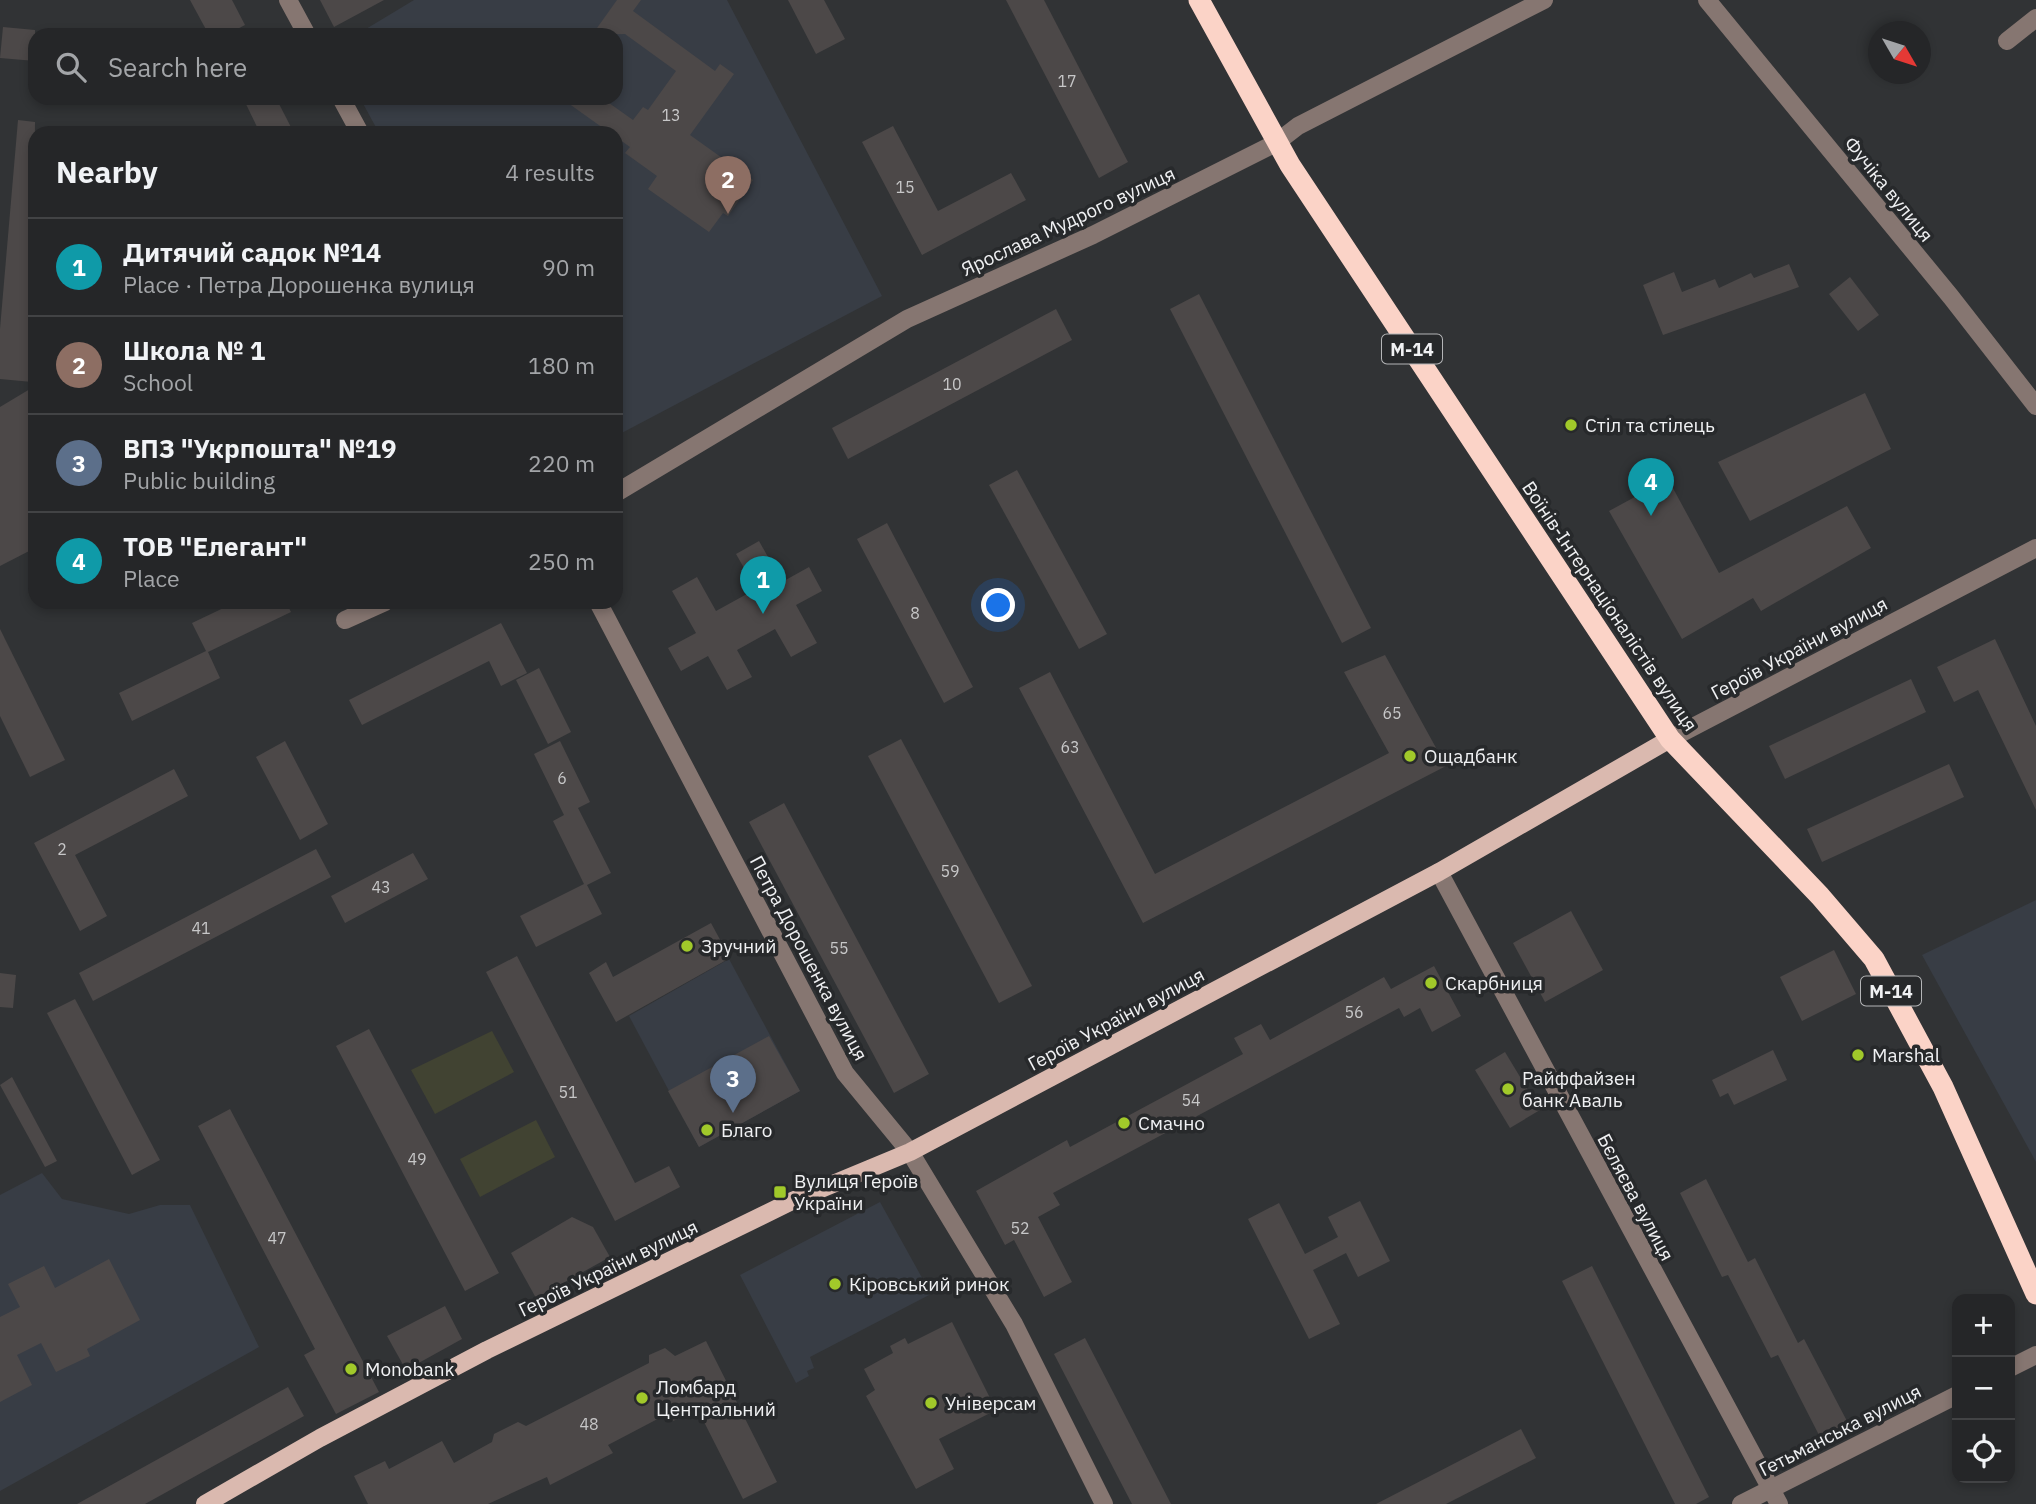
<!DOCTYPE html>
<html lang="en">
<head>
<meta charset="utf-8">
<style>
	body { margin:0; font-family:"IBM Plex Sans",sans-serif; background:#2d2e30; color:#f1f3f6 }
	.controls { position:absolute; right:21px; bottom:21px; display:grid; overflow:hidden; border-radius:14px; box-shadow:0 4px 10px #0003 }
	.controls button { width:63px; height:63px; display:grid; place-items:center; padding:0; border:0; border-bottom:2px solid #424345; background:#252628; color:#f1f3f6; font:35px sans-serif }
	.compass { position:absolute; left:1868px; top:21px; width:63px; height:63px; border-radius:50%; background:#252628; box-shadow:0 4px 10px #0003; rotate:129deg }
	.you { position:absolute; left:999px; top:606px; width:24px; height:24px; margin:-18px; border:5px solid #fff; border-radius:50%; background:#1a73e8; box-shadow:0 0 0 10px #1a73e833 }
	.badge { display:grid; place-items:center; width:46px; height:46px; border-radius:50%; background:#95b2f1; color:#fff; font-size:23px; font-weight:700 }
	.pin { position:absolute; translate:-50% -58px; filter:drop-shadow(0 2px 4px #0008) }
	.pin::after { content:''; position:absolute; top:37px; width:24px; height:21px; background:inherit; clip-path:polygon(0 0,100% 0,50% 100%) }
	.list { margin:0; padding:0; list-style:none }
	h2 { display:flex; justify-content:space-between; align-items:center; height:91px; margin:0; padding:0 28px; font-size:30px }
	h2 small { font-size:23px; font-weight:400; color:#a3a5a8 }
	.list li { display:grid; grid-template-columns:46px 1fr auto; gap:21px; align-items:center; box-sizing:border-box; height:98px; padding:0 28px; border-top:2px solid #424345 }
	.list b { display:block; font-size:26px; white-space:nowrap }
	.list p { margin:0; font-size:23px; white-space:nowrap; color:#a3a5a8 }
	.list em { font-size:23px; font-style:normal; color:#a3a5a8 }
	.icon { flex:none; width:38px; height:38px; fill:none; stroke:currentColor; stroke-width:2; stroke-linecap:round; stroke-linejoin:round }
	.map { position:relative; flex:none; width:2036px; height:1504px; overflow:hidden }
	.search { position:absolute; background:#252628; box-shadow:0 4px 10px #0003; left:28px; top:28px; width:595px; height:77px; display:flex; align-items:center; gap:18px; box-sizing:border-box; padding:0 24px; border-radius:21px; color:#a3a5a8; font-size:26px }
	.panel { position:absolute; background:#252628; box-shadow:0 4px 10px #0003; left:28px; top:126px; width:595px; height:483px; border-radius:21px }
	.map>svg:first-child { display:block }
</style>
</head>
<body>
<div class="map">
<svg width="2036" height="1504" viewBox="0 0 2036 1504">
	<rect width="100%" height="100%" fill="#313335"/>
	<!-- built -->
	<g fill="#383d45">
		<polygon points="414,0 727,0 882,296 616,436 616,133 379,133 360,98 616,98 616,35 356,35"/>
		<polygon points="2036,900 2036,1162 1922,955"/>
		<polygon points="729,959 800,1091 699,1147 629,1016"/>
		<polygon points="42,1173 62,1199 129,1214 160,1205 190,1205 259,1347 0,1491 0,1195"/>
		<polygon points="880,1202 931,1294 810,1357 814,1368 807,1371 809,1376 796,1383 740,1275"/>
	</g>
	<!-- green -->
	<g fill="#414332">
		<polygon points="492,1031 514,1072 435,1114 411,1070"/>
		<polygon points="536,1120 555,1157 480,1197 460,1159"/>
	</g>
	<!-- building -->
	<g fill="#4c4848">
		<polygon points="190,0 232,0 245,25 226,35 209,35"/>
		<polygon points="320,0 384,0 334,27"/>
		<polygon points="617,0 641,0 633,11 715,71 720,64 734,74 690,135 753,180 728,216 723,213 709,232 648,189 657,176 625,153 630,147 616,137 616,133 610,133 561,98 602,98 633,120 643,107 648,110 676,71 625,34 592,35"/>
		<polygon points="788,0 824,0 845,39 816,54"/>
		<polygon points="1006,0 1044,0 1128,162 1099,178"/>
		<polygon points="3,27 35,30 35,61 0,58"/>
		<polygon points="243,98 276,98 294,133 260,133"/>
		<polygon points="18,120 35,122 32,382 0,379 0,329"/>
		<polygon points="893,126 938,211 1011,173 1026,200 922,255 862,142"/>
		<polygon points="1789,264 1799,287 1663,335 1643,285 1674,272 1682,292 1715,279 1719,288 1751,273 1754,278"/>
		<polygon points="1850,277 1879,315 1858,331 1829,294"/>
		<polygon points="1199,294 1371,628 1342,643 1170,309"/>
		<polygon points="1056,309 1072,340 848,459 832,428"/>
		<polygon points="35,386 35,548 0,566 0,407"/>
		<polygon points="1865,393 1891,449 1750,521 1718,462"/>
		<polygon points="1017,470 1107,634 1079,649 989,485"/>
		<polygon points="1668,479 1719,573 1847,506 1871,548 1761,611 1753,598 1682,639 1609,511"/>
		<polygon points="887,523 973,687 944,703 857,539"/>
		<polygon points="759,541 782,582 809,567 822,591 796,605 817,643 791,657 775,629 737,650 752,677 727,690 708,656 681,671 668,648 696,633 672,591 697,577 716,611 756,589 736,554"/>
		<polygon points="236,602 286,602 291,612 208,652 220,678 132,721 119,693 206,651 192,623"/>
		<polygon points="501,623 527,673 501,686 489,661 362,725 349,700"/>
		<polygon points="0,629 65,760 30,777 0,716"/>
		<polygon points="1995,639 2036,726 2036,810 1978,690 1954,702 1937,667"/>
		<polygon points="1385,655 1446,766 1143,923 1019,688 1050,672 1155,874 1389,753 1344,672"/>
		<polygon points="539,668 571,732 548,744 516,680"/>
		<polygon points="1911,679 1926,712 1785,779 1769,746"/>
		<polygon points="901,739 1032,986 999,1003 868,756"/>
		<polygon points="285,741 328,824 300,840 256,757"/>
		<polygon points="560,741 590,802 578,808 611,873 587,885 602,914 536,947 520,916 584,884 553,821 564,815 534,754"/>
		<polygon points="1949,764 1964,797 1822,862 1807,829"/>
		<polygon points="174,769 188,796 75,855 107,916 80,931 34,843"/>
		<polygon points="784,803 929,1074 894,1093 749,822"/>
		<polygon points="316,849 331,877 93,1001 79,973"/>
		<polygon points="413,853 428,879 345,923 331,896"/>
		<polygon points="1571,911 1603,970 1545,1002 1513,943"/>
		<polygon points="711,923 730,958 616,1022 589,973 606,962 613,977"/>
		<polygon points="1834,950 1856,994 1802,1021 1780,977"/>
		<polygon points="517,956 635,1183 669,1166 680,1187 615,1221 486,972"/>
		<polygon points="1434,966 1461,1016 1432,1032 1420,1008 1404,1017 1399,1008 1053,1193 1060,1205 1038,1217 1072,1282 1044,1297 1014,1240 1005,1245 976,1191 1067,1140 1070,1147 1243,1054 1234,1038 1261,1024 1270,1040 1384,977 1391,989"/>
		<polygon points="0,973 16,975 13,1008 0,1007"/>
		<polygon points="75,999 160,1160 132,1175 47,1013"/>
		<polygon points="369,1029 499,1273 465,1291 336,1046"/>
		<polygon points="769,1036 800,1091 699,1147 668,1091"/>
		<polygon points="1773,1050 1787,1080 1734,1105 1728,1093 1720,1097 1712,1080"/>
		<polygon points="1505,1052 1540,1110 1510,1128 1475,1070"/>
		<polygon points="12,1077 57,1161 45,1167 0,1085"/>
		<polygon points="230,1109 379,1392 336,1414 304,1355 315,1349 198,1126"/>
		<polygon points="1706,1179 1748,1262 1755,1258 1798,1343 1804,1339 1848,1423 1820,1437 1778,1355 1771,1358 1728,1275 1722,1277 1680,1193"/>
		<polygon points="1360,1201 1390,1261 1358,1277 1346,1253 1313,1270 1340,1324 1309,1339 1248,1219 1279,1203 1305,1254 1338,1237 1328,1217"/>
		<polygon points="572,1217 593,1227 610,1257 536,1298 511,1253"/>
		<polygon points="109,1259 140,1320 87,1349 90,1356 56,1372 41,1343 17,1355 32,1385 0,1402 0,1317 20,1307 8,1284 44,1266 55,1288"/>
		<polygon points="1592,1266 1709,1497 1696,1504 1675,1504 1562,1281"/>
		<polygon points="445,1306 462,1339 406,1370 387,1336"/>
		<polygon points="952,1322 996,1410 939,1439 954,1469 916,1489 866,1396 875,1390 864,1369 893,1353 890,1346 905,1338 908,1344"/>
		<polygon points="1085,1338 1171,1504 1132,1504 1054,1354"/>
		<polygon points="706,1341 777,1482 743,1499 698,1410 673,1421 669,1413 608,1445 613,1453 550,1485 547,1477 488,1504 368,1504 354,1476 385,1461 389,1469 442,1441 454,1463 492,1442 494,1434 518,1422 526,1426 649,1363 649,1355 665,1348 675,1356"/>
		<polygon points="288,1387 304,1416 145,1504 77,1504"/>
		<polygon points="1521,1429 1536,1458 1446,1504 1376,1504"/>
	</g>
	<g fill="none" stroke-linecap="round" stroke-linejoin="round">
		<!-- minor -->
		<g stroke="#867671" stroke-width="18">
			<polyline points="288,0 307,35"/>
			<polyline points="1707,0 1951,297 2036,406"/>
			<polyline points="2007,41 2036,18"/>
			<polyline points="341,98 360,133"/>
			<polyline points="616,493 907,319 1093,235 1276,143 1298,126 1544,0"/>
			<polyline points="598,602 845,1073 910,1152 1014,1324 1104,1504"/>
			<polyline points="345,620 385,602"/>
			<polyline points="1670,739 2036,548"/>
			<polyline points="1439,872 1779,1504"/>
			<polyline points="2010,1368 2036,1355"/>
			<polyline points="1741,1504 1957,1395"/>
		</g>
		<!-- major -->
		<polyline stroke="#dab9af" stroke-width="18" points="205,1504 320,1438 487,1350 792,1201 910,1152 1439,872 1670,739"/>
		<!-- highway -->
		<polyline stroke="#fbd3c7" stroke-width="21" points="1199,0 1290,165 1670,739 1820,896 1874,959 1943,1087 2036,1294"/>
	</g>
	<!-- markers -->
	<g fill="#a1c92a" stroke="#27292b" stroke-width="2.5">
		<circle cx="1571" cy="425" r="7"/>
		<circle cx="1410" cy="756" r="7"/>
		<circle cx="687" cy="946" r="7"/>
		<circle cx="1431" cy="983" r="7"/>
		<circle cx="1858" cy="1055" r="7"/>
		<circle cx="1508" cy="1089" r="7"/>
		<circle cx="1124" cy="1123" r="7"/>
		<circle cx="707" cy="1130" r="7"/>
		<rect x="773" y="1185" width="14" height="14" rx="3.5"/>
		<circle cx="835" cy="1284" r="7"/>
		<circle cx="351" cy="1369" r="7"/>
		<circle cx="642" cy="1398" r="7"/>
		<circle cx="931" cy="1403" r="7"/>
	</g>
	<g text-anchor="middle" dominant-baseline="central" stroke-width="7" stroke-linejoin="round" paint-order="stroke">
		<!-- number labels -->
		<g font-size="16" fill="#c7c7c8">
			<text x="1067" y="81">17</text>
			<text x="671" y="115">13</text>
			<text x="905" y="187">15</text>
			<text x="952" y="384">10</text>
			<text x="915" y="613">8</text>
			<text x="1392" y="713">65</text>
			<text x="1070" y="747">63</text>
			<text x="562" y="778">6</text>
			<text x="62" y="849">2</text>
			<text x="950" y="871">59</text>
			<text x="381" y="887">43</text>
			<text x="201" y="928">41</text>
			<text x="839" y="948">55</text>
			<text x="1354" y="1012">56</text>
			<text x="568" y="1092">51</text>
			<text x="1191" y="1100">54</text>
			<text x="417" y="1159">49</text>
			<text x="1020" y="1228">52</text>
			<text x="277" y="1238">47</text>
			<text x="589" y="1424">48</text>
		</g>
		<!-- shield labels -->
		<g fill="#27292b" stroke="#b4b5b7" stroke-width="2">
			<rect x="1382" y="334.5" width="60" height="29" rx="5"/>
			<rect x="1861" y="976.5" width="60" height="29" rx="5"/>
		</g>
		<g font-size="18" font-weight="bold" fill="#f0f1f3">
			<text x="1412" y="349">М-14</text>
			<text x="1891" y="991">М-14</text>
		</g>
		<!-- street labels -->
		<g font-size="19" fill="#f0f1f3" stroke="#27292b">
			<text transform="translate(1889 189) rotate(51)">Фучіка вулиця</text>
			<text transform="translate(1068 221) rotate(-25)">Ярослава Мудрого вулиця</text>
			<text transform="translate(1610 606) rotate(56)">Воїнів-Інтернаціоналістів вулиця</text>
			<text transform="translate(1799 648) rotate(-28)">Героїв України вулиця</text>
			<text transform="translate(809 958) rotate(62)">Петра Дорошенка вулиця</text>
			<text transform="translate(1116 1019) rotate(-28)">Героїв України вулиця</text>
			<text transform="translate(1636 1197) rotate(62)">Бєляєва вулиця</text>
			<text transform="translate(608 1268) rotate(-26)">Героїв України вулиця</text>
			<text transform="translate(1840 1430) rotate(-27)">Гетьманська вулиця</text>
		</g>
		<!-- poi labels -->
		<g font-size="19" fill="#f0f1f3" stroke="#27292b" text-anchor="start">
			<text x="1585" y="425">Стіл та стілець</text>
			<text x="1424" y="756">Ощадбанк</text>
			<text x="701" y="946">Зручний</text>
			<text x="1445" y="983">Скарбниця</text>
			<text x="1872" y="1055">Marshal</text>
			<text x="1522" y="1078">Райффайзен<tspan x="1522" dy="22">банк Аваль</tspan></text>
			<text x="1138" y="1123">Смачно</text>
			<text x="721" y="1130">Благо</text>
			<text x="794" y="1181">Вулиця Героїв<tspan x="794" dy="22">України</tspan></text>
			<text x="849" y="1284">Кіровський ринок</text>
			<text x="365" y="1369">Monobank</text>
			<text x="656" y="1387">Ломбард<tspan x="656" dy="22">Центральний</tspan></text>
			<text x="945" y="1403">Універсам</text>
		</g>
	</g>
</svg>
<div class="controls">
<button>+</button>
<button>−</button>
<button><svg class="icon" aria-label="locate" viewBox="0 0 24 24"><circle cx="12" cy="12" r="6"/><path d="M12 2v4M12 18v4M2 12h4M18 12h4"/></svg></button>
</div>
<svg class="compass" viewBox="-18 -18 36 36"><path d="M0-13l5 13h-10z" fill="#e53935"/><path d="M0 13l5-13h-10z" fill="#a3a5a8"/></svg>
<div class="you"></div>
<div class="pin badge" style="left:763px;top:614px;background:#0f9aa8">1</div>
<div class="pin badge" style="left:728px;top:214px;background:#8d6e63">2</div>
<div class="pin badge" style="left:733px;top:1113px;background:#5c6f8a">3</div>
<div class="pin badge" style="left:1651px;top:516px;background:#0f9aa8">4</div>
<div class="search"><svg class="icon" aria-label="search" viewBox="0 0 24 24"><circle cx="10" cy="10" r="6"/><path d="M15 15l6 6"/></svg>Search here</div>
<section class="panel">
<h2>Nearby<small>4 results</small></h2>
<ul class="list">
<li><span class="badge" style="background:#0f9aa8">1</span><div><b>Дитячий садок №14</b><p>Place · Петра Дорошенка вулиця</p></div><em>90 m</em></li>
<li><span class="badge" style="background:#8d6e63">2</span><div><b>Школа № 1</b><p>School</p></div><em>180 m</em></li>
<li><span class="badge" style="background:#5c6f8a">3</span><div><b>ВПЗ &quot;Укрпошта&quot; №19</b><p>Public building</p></div><em>220 m</em></li>
<li><span class="badge" style="background:#0f9aa8">4</span><div><b>ТОВ &quot;Елегант&quot;</b><p>Place</p></div><em>250 m</em></li>
</ul>
</section>
</div>
</body>
</html>
